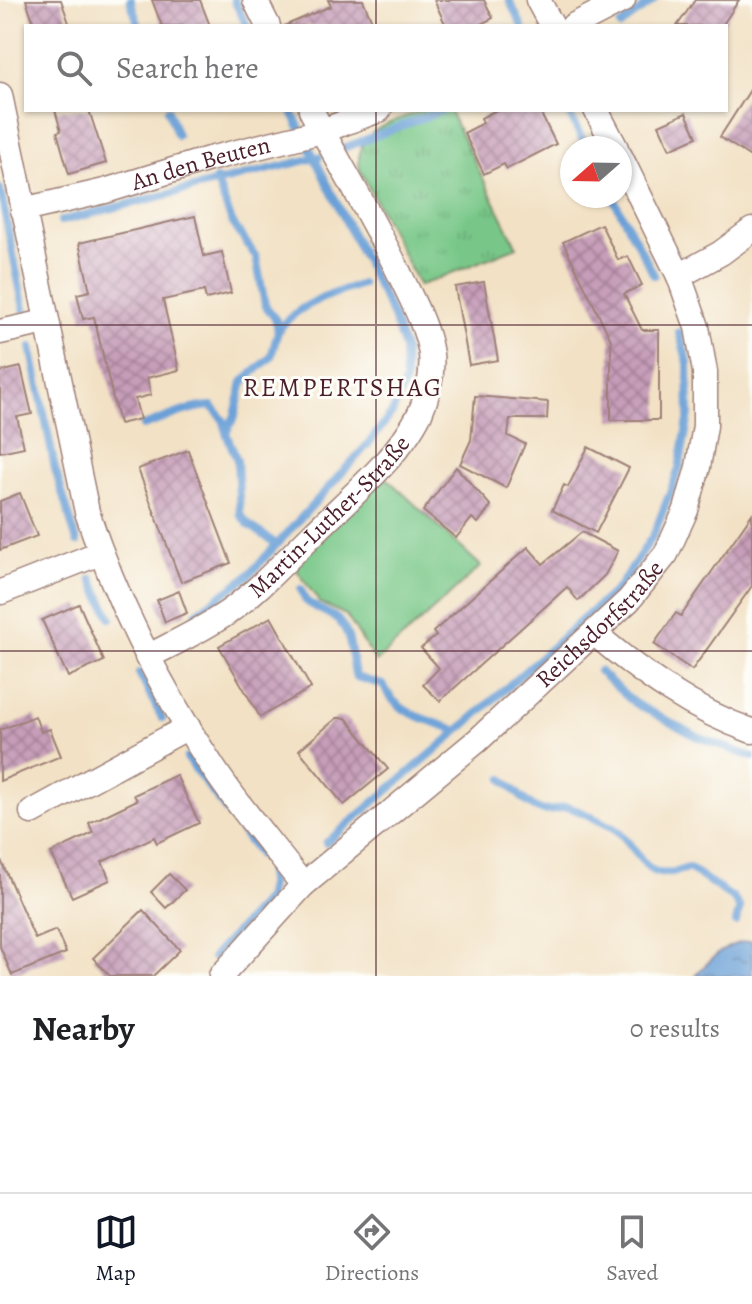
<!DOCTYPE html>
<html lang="en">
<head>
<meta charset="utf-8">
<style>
	body { margin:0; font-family:Alegreya,serif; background:#f2f2f2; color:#202124 }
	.compass { position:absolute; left:560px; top:136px; width:72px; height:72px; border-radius:50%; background:#fff; box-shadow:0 2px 6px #0004; rotate:250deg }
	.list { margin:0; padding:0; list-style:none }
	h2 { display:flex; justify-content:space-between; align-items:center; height:104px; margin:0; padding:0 32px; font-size:34px }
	h2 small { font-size:26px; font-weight:400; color:#757577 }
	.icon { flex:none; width:44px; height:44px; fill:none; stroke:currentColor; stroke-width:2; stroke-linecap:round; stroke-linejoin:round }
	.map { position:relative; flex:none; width:752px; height:976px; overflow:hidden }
	.search { position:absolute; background:#fff; box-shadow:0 2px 6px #0004; left:24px; right:24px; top:24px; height:88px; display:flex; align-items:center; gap:20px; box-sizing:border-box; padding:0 28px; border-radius:0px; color:#757577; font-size:30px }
	.sheet { height:216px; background:#fff }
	nav { display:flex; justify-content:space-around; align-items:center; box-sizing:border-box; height:112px; border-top:2px solid #e0e0e0; background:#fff; font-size:22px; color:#757577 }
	nav a { display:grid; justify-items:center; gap:4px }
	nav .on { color:#111827 }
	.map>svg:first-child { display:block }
</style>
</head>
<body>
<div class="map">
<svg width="752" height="976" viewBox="0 0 752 976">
	<defs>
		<pattern id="park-tufts" width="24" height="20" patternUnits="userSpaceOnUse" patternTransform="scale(2)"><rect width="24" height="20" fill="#78c788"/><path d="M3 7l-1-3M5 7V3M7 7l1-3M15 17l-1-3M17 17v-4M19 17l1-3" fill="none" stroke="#69aa76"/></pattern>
		<pattern id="water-ripples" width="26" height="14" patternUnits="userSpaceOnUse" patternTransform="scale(2)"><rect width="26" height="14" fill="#6aa0d7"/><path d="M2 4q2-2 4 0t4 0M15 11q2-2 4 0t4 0" fill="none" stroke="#5982af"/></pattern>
		<pattern id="building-cross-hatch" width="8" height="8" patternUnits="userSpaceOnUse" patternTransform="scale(2)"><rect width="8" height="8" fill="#c79eba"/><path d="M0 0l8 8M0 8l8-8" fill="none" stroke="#a48097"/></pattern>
	</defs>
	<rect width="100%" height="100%" fill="#fdfcf7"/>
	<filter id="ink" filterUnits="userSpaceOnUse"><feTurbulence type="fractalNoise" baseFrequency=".0125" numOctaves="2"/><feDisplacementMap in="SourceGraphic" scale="16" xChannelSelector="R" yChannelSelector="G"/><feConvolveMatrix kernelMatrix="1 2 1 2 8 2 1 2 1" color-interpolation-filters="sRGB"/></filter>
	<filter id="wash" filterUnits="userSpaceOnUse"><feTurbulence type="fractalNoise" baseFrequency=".006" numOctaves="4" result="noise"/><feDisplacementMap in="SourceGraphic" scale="32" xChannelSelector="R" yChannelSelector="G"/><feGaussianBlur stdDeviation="1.8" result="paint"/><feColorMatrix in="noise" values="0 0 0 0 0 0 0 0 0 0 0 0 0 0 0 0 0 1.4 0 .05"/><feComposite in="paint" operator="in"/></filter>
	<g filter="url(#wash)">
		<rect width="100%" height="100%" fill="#f2e1c4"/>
		<!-- grass -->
		<polygon fill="#78c788" stroke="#61735a" stroke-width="2" points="378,470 481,566 376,662 346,615 320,603 289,559"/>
		<!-- park -->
		<path fill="url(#park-tufts)" stroke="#61735a" stroke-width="2" d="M423 110H449L517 247 419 286 360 170C352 129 394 122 423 110Z"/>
		<!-- water -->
		<path fill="url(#water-ripples)" stroke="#5a6081" stroke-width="2" d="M752 941V976H695C712 958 726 942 752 941Z"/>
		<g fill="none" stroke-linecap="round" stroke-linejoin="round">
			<!-- stream -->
			<g stroke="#6aa0d7" stroke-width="8">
				<polyline points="130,0 139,26"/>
				<polyline points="234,0 247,26"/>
				<polyline points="509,0 522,26"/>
				<polyline points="620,26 654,0"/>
				<polyline points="168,110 177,135"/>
				<polyline points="567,110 587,148"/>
				<polyline points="336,151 443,110"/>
				<polyline points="216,180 232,222 256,257 265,305 276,320 278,331 271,357 243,382 235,415 226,433 237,460 240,514 248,524 276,544"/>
				<polyline points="0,189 24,309"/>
				<polyline points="612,196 654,275"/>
				<polyline points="61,221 319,157"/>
				<path d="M278 331C298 303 330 295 362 284"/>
				<polyline points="31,347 55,469 77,542"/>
				<path d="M143 426C166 418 189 407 212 406L224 421 226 432"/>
				<polyline points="92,579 111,618"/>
				<path d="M301 589 305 600C314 608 324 611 334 617 353 629 350 658 356 677L383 685C397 716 429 719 458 731"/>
				<polyline points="196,613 248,576 369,443 392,413 405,381 404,349 393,317 291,110"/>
				<polyline points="599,671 634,703 698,737 752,757"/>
				<polyline points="139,673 162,718"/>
				<polyline points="187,758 260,856"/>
				<path d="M503 779C514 789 526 805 541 810 550 813 557 808 566 807 574 807 601 822 610 826 631 837 640 868 659 873 669 875 680 870 689 868L733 898 740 908"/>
				<polyline points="326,843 458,731 619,587 654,534 679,469 689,415 688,363 679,332"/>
				<polyline points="736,922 740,908"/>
				<polyline points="213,957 267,899 270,886 269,871"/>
			</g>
		</g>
		<g id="blocks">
			<!-- building -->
			<g fill="url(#building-cross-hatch)">
				<polygon points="26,0 61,0 70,26 35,26"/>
				<polygon points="152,0 200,0 210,26 162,26"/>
				<polygon points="328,0 363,0 374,26 284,26 331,6"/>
				<polygon points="434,0 484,0 493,18 477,26 446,26"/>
				<polygon points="695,0 739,0 722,26 677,26"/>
				<polygon points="752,87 752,158 720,137"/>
				<polygon points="55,110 89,110 106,163 69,174 57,132 61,131"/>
				<polygon points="496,110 539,110 556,144 507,169 504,164 484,174 464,133 483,123 481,118"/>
				<polygon points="686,113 697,137 670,149 659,125"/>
				<polygon points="195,216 204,256 222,252 231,293 206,299 204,291 163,300 179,370 147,378 151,395 135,399 140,419 119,424 94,317 83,319 77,294 90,291 79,243"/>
				<polygon points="601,224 618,260 628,256 642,285 624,294 642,330 659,330 659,420 611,420 611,340 563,242"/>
				<polygon points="484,282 498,360 469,365 455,287"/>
				<polygon points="21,367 32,414 17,417 24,447 0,452 0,372"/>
				<polygon points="475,396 548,402 547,419 510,419 508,436 525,444 506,488 460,464 471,440"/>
				<polygon points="588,447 629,468 596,533 552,510 564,485 568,487"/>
				<polygon points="188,450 231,563 181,582 138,469"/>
				<polygon points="456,467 491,506 478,523 472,518 456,538 423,511"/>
				<polygon points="20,493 37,536 0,550 0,501"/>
				<polygon points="752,514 752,586 692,670 654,644 676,613 681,616"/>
				<polygon points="582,532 618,551 605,575 578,601 567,587 440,701 423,685 439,668 421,648 436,636 433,632 528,547 543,564"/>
				<polygon points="179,591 187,613 165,622 157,600"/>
				<polygon points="79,604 104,661 68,677 42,620"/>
				<polygon points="271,617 311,688 260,717 219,646"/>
				<polygon points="35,716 41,732 50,729 61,756 0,781 0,730"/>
				<polygon points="337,718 346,718 388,769 344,805 299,750"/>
				<polygon points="176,775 199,823 157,843 154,837 102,862 110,880 72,897 51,853 93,833 89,823 137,800 134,795"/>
				<polygon points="0,858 35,939 56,930 66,953 12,975 0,947"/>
				<polygon points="169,874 185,890 166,908 151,892"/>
				<polygon points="143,910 180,950 153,976 110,976 93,958"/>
			</g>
		</g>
	</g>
	<g filter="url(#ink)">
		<use href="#blocks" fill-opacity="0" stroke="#9e8078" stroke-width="2"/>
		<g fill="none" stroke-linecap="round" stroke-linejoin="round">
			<defs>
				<g id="minor">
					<polyline points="255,0 268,26"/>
					<polyline points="538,0 552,26"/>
					<polyline points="573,26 623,0"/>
					<path d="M0 95 87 512C117 603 161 689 214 769 241 810 274 847 303 885"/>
					<polyline points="596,110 616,148"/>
					<path id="s1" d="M23 210 105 191 209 159 322 131 379 110"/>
					<polyline points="679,276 721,253 752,230"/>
					<polyline points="0,332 46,322"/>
					<polyline points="1,592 100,553"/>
					<path d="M594 633C642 674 692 710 752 731"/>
					<path id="s2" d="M147 657C174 643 202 630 227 613 258 591 285 561 312 535 347 500 398 458 420 413 428 395 433 374 431 354 427 328 414 304 403 281 375 222 341 167 311 110"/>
					<polyline points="32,812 188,727"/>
					<path id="s3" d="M221 976 303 885 478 740 629 600 666 554 686 510 698 467 705 426V372L697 327 679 276 620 156"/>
				</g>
			</defs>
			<!-- minor casing -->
			<use href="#minor" stroke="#9e8078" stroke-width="27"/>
			<!-- minor -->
			<use href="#minor" stroke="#fff" stroke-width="24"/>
		</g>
	</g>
	<!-- grid -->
	<path fill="none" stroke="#4a1f2b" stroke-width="2" stroke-opacity="0.55" d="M376 0V26M376 110V976M0 325H752M0 651H752"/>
	<g text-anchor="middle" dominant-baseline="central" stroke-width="6" stroke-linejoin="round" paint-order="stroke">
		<!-- street labels -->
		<g font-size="24" fill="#4a1f2b" stroke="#fdfcf7">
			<text stroke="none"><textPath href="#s1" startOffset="184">An den Beuten</textPath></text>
			<text stroke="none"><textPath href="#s2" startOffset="232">Martin-Luther-Straße</textPath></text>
			<text stroke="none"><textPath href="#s3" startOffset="518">Reichsdorfstraße</textPath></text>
		</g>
		<!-- neighbourhood labels -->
		<g font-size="26" letter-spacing="2" fill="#4a1f2b" stroke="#fdfcf7">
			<text x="343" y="387">REMPERTSHAG</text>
		</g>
	</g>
</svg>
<svg class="compass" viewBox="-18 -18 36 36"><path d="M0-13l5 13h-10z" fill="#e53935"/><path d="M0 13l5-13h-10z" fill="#757577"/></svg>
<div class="search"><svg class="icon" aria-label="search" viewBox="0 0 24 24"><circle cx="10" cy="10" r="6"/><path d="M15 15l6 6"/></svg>Search here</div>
</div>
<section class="sheet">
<h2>Nearby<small>0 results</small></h2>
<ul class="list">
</ul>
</section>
<nav>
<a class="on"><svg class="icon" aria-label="map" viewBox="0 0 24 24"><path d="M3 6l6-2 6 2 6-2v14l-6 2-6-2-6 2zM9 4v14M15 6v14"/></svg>Map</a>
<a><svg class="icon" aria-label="directions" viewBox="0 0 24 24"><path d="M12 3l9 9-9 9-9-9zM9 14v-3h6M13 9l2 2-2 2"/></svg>Directions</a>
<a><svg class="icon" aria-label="saved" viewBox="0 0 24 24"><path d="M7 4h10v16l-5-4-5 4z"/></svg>Saved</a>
</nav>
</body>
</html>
